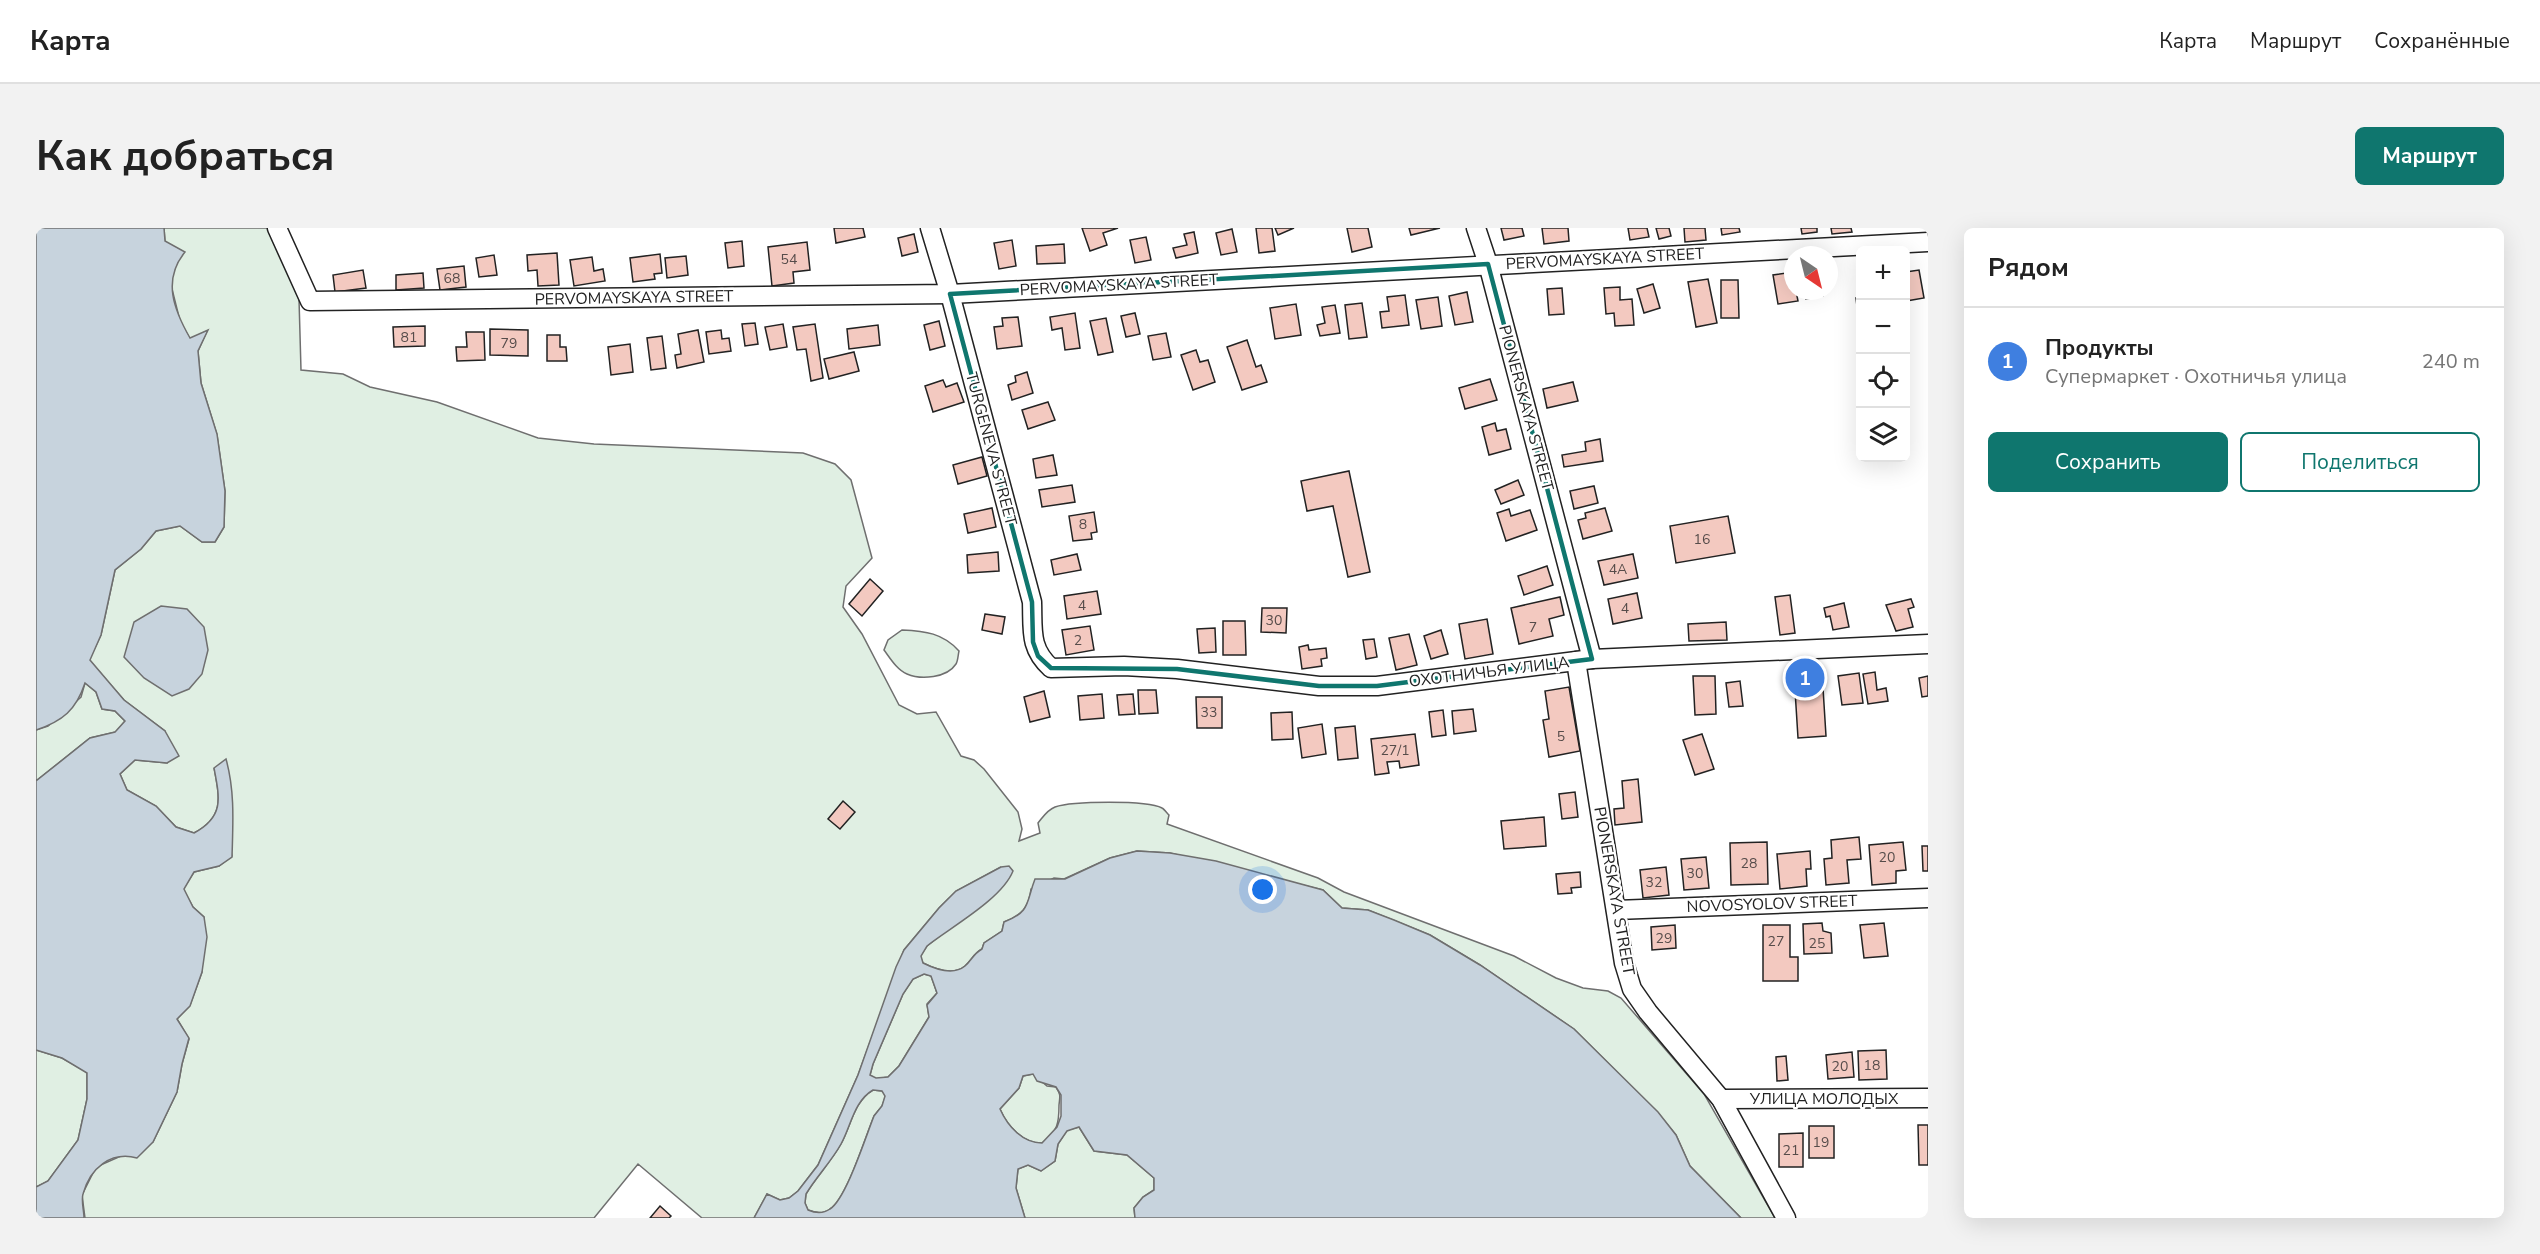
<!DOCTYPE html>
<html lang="ru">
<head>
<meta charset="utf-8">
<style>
	body { margin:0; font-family:"Nunito Sans",sans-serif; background:#f2f2f2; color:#222 }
	.controls { position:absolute; right:18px; top:18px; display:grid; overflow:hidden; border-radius:9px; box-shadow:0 6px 24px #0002 }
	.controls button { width:54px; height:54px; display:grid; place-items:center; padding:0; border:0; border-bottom:2px solid #e0e0e0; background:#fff; color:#222; font:30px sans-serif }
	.compass { position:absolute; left:1748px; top:18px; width:54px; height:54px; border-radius:50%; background:#fff; box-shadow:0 6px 24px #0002; rotate:145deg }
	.you { position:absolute; left:1227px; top:662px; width:21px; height:21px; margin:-15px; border:4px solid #fff; border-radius:50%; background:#1a73e8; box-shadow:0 0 0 9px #1a73e833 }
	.badge { display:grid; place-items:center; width:39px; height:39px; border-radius:50%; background:#0f766e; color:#fff; font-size:20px; font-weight:700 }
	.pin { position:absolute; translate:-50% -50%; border:3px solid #fff; box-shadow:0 2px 6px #0006 }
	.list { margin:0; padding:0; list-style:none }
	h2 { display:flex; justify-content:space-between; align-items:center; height:78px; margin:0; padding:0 24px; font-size:26px }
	h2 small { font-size:20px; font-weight:400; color:#767676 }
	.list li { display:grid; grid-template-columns:39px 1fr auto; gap:18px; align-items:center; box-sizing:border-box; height:108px; padding:0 24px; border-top:2px solid #e0e0e0 }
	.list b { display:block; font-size:22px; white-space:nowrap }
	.list p { margin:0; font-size:20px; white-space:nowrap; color:#767676 }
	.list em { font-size:20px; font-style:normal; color:#767676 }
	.actions { display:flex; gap:12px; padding:18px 24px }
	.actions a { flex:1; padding:14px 0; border:2px solid #0f766e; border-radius:9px; text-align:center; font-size:21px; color:#0f766e }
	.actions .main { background:#0f766e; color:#fff }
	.icon { flex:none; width:33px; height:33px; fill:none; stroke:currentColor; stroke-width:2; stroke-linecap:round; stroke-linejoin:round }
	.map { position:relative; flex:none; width:1892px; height:990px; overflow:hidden; border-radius:9px }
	header { display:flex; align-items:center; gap:36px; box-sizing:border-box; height:84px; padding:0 30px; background:#fff; border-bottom:2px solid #e0e0e0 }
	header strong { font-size:28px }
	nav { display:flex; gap:33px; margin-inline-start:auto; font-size:21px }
	.intro { display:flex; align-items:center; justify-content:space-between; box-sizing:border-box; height:144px; padding:0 36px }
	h1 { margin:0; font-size:42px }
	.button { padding:15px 27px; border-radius:9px; background:#0f766e; color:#fff; font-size:21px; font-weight:700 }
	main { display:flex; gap:36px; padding:0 36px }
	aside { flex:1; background:#fff; border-radius:9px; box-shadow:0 6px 24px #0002 }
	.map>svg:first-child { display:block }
</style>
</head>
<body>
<header>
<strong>Карта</strong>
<nav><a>Карта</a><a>Маршрут</a><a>Сохранённые</a></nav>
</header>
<div class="intro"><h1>Как добраться</h1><a class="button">Маршрут</a></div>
<main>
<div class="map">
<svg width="1892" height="990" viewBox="0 0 1892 990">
	<rect width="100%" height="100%" fill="#fff"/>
	<!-- green -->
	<g fill="#e0efe3" stroke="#6f6f6f" stroke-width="1.5">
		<path d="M128 0H232L263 71 265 142 307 146 334 159 401 174 502 210 558 216 767 225 799 236 815 252 836 330 810 358 807 379 826 406 863 477 881 486 900 484 925 528 938 532 948 541 982 584 986 601 983 613 1004 605 1002 595C1007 589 1011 582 1019 579 1036 573 1111 572 1126 580 1128 581 1131 585 1133 587L1131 596 1282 650 1308 664 1478 728 1520 750 1547 760 1572 763 1585 770 1668 866 1739 990H1705L1654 938 1640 907 1622 885 1538 801 1444 737 1394 707 1332 682 1306 680 1287 662 1134 625 1101 623 1074 630 1028 651 1018 650 995 661C993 679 986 687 968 694L966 703 948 715 946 721C937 726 936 732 929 738 917 748 899 741 887 735L884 728 891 718 915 699 965 639 920 663 903 680 868 722 822 847 782 937 762 963 753 970 744 972 731 966 718 990H666L602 936 558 990H49L46 967 60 939 117 914 141 864 146 836 153 811 141 791 154 777 166 744 168 689 157 679 147 661 158 644 183 638 196 628 178 540C184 571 188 589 158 605L140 599 120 578 91 562 84 546 99 532 131 535 129 503 88 472 53 432 65 407 79 342 105 321 120 303 144 298 166 314H179L188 299 189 263 181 207 165 155 162 123 171 103 154 111 144 93 134 53 141 34 129 13Z"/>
		<path d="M866 402C889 403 907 405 923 423 922 427 922 433 920 436 911 450 885 452 871 446 861 442 854 430 848 422L852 412Z"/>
		<polygon points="49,455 60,464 66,481 79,483 89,493 80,504 54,510 0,553 0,502 12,498 45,469"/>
		<polygon points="888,746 895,748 901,765 891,776 893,789 863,838 852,849 840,851 834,847 837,836 867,766 877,751"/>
		<polygon points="0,822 26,830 51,844 51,871 42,912 12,953 0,959"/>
		<path d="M997 846 1011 858 1020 859C1025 867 1024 868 1023 877 1023 895 1022 903 1006 915 987 915 972 899 964 881L983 860 987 848Z"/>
		<path d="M837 862 846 863 850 867 846 878 838 888C829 909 811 970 794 981 787 986 779 985 772 982L769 975 770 966C780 949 795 934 805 916 815 898 818 873 837 862Z"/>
		<polygon points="1043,899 1058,923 1091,927 1118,950 1118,962 1107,969 1098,980 1099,990 989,990 980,960 982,941 992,937 1005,943 1019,933 1022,916 1031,902"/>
	</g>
	<!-- water -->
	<g fill="#c7d3dd" stroke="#6f6f6f" stroke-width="1.5" fill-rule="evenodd">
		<path d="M0 0H128L129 13 149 24C126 52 138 82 154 110L172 102 162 123 165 155 181 206 189 263 188 299 179 314H166L144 298 120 303 105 321 79 342 65 407 54 432 88 472 129 503 143 528 131 535 99 532 84 546 91 562 120 578 140 599 158 605C188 589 184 571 178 540L190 531C199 563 197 595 196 629L183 638 158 644 148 661 157 679 168 689 171 709 166 744 154 778 141 791 153 810 146 836 141 864 117 914 101 930C75 923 54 940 47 966 45 972 48 983 48 990H0V959L12 953 42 912 51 871V845L26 830 0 822V553L54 510 79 504 89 493 79 483 66 481 60 464 49 455C40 482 27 493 0 502Z"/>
		<polygon points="125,378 151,381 168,399 172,422 166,446 153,461 136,468 108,450 88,429 98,394"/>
		<path d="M1101 623 1134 625 1180 633 1287 662 1306 680 1332 682 1358 692 1394 707 1444 737 1538 801 1622 884 1640 907 1654 938 1705 990H1099L1098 980 1107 969 1118 962V950L1091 927 1058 923 1043 899 1031 903 1022 916 1019 933 1005 943 992 937 982 941 980 960 989 990H718L731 966 744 972 753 970 762 963 782 937 822 847 860 739 868 722 903 680 920 663 965 639 973 638 977 643C966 671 915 699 891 718L885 728 887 735C899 741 917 748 929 738 936 732 937 726 946 721L948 715 966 703 968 694C995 684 990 674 999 651H1029L1074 630ZM888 746 895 748 901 765 891 777 893 789 863 838 852 849 840 850 834 847 837 836 867 766 877 751ZM997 846 1001 853 1020 859 1025 867V888L1021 899 1006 915C987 915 972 899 964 881L983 860 987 848ZM837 862 846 863 849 868 846 878 838 888C830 908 810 971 794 981 787 986 779 985 772 982L769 975 770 966C780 949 795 934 805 916 815 898 818 873 837 862Z"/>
	</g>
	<!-- building -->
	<g fill="#f3c9c0" stroke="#222" stroke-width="1.5">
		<polygon points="798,0 827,0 829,9 800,15"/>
		<polygon points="1046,0 1082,0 1067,5 1071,17 1054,23"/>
		<polygon points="1220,0 1236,0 1239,23 1223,25"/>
		<polygon points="1239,0 1258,0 1242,7"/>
		<polygon points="1311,0 1332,0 1336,19 1316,24"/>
		<polygon points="1373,0 1404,0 1375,7"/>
		<polygon points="1465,0 1486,0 1488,8 1468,12"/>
		<polygon points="1506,0 1532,0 1533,13 1508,16"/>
		<polygon points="1592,0 1611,0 1613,9 1594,12"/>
		<polygon points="1620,0 1633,0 1635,8 1623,11"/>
		<polygon points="1648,0 1669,0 1670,12 1649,14"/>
		<polygon points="1685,0 1703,0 1704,4 1686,7"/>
		<polygon points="1765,0 1781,0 1781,4 1766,6"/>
		<polygon points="1795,0 1815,0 1816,4 1796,6"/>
		<polygon points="1196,1 1201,24 1185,27 1180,5"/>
		<polygon points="1158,4 1162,25 1140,30 1137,20 1151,17 1148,6"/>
		<polygon points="878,6 882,24 866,28 862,10"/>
		<polygon points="1110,9 1115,32 1099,35 1094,12"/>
		<polygon points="976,12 980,38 963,41 958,15"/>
		<polygon points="706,13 708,38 692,40 689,15"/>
		<polygon points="771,14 774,42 757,44 758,55 736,58 732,19"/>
		<polygon points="1028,16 1029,35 1001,36 1000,18"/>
		<polygon points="521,25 523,57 502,58 501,42 492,43 491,27"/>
		<polygon points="624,26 626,45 618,46 619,51 597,54 594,30"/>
		<polygon points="458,27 461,47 443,49 440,30"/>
		<polygon points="650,28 652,47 631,50 629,30"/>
		<polygon points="556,29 558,43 567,41 569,53 538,58 534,32"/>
		<polygon points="428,38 430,59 404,62 401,41"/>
		<polygon points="327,42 330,60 299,64 297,47"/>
		<polygon points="1883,42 1888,70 1870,73 1870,44"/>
		<polygon points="1757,44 1757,63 1760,63 1762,73 1742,76 1737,47"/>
		<polygon points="387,45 388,60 360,62 360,47"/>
		<polygon points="1672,51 1681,95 1660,99 1652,54"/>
		<polygon points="1685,52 1702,52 1703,90 1685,90"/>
		<polygon points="1617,56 1624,80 1608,85 1601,61"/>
		<polygon points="1584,59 1584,72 1596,71 1598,97 1579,98 1578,85 1570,86 1568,60"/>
		<polygon points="1526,60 1528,86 1513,87 1511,61"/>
		<polygon points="1769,63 1786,63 1787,68 1770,71"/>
		<polygon points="1431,64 1437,94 1419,97 1413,68"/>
		<polygon points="1369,67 1373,97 1346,100 1344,84 1353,83 1351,69"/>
		<polygon points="1402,69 1406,98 1385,101 1380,72"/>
		<polygon points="1820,70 1824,70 1824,95 1823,95"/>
		<polygon points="1326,75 1331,109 1313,111 1309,77"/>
		<polygon points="1260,76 1265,107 1239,111 1234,80"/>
		<polygon points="1299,77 1304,105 1284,108 1281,97 1289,95 1286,79"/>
		<polygon points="1039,85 1044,120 1029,122 1026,100 1016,102 1014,89"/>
		<polygon points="1099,85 1104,106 1090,109 1085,88"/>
		<polygon points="982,89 986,118 961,121 958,99 967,98 966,90"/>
		<polygon points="1070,90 1077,124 1062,127 1054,93"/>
		<polygon points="903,93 909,118 894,122 888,97"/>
		<polygon points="719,95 722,116 709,118 706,96"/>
		<polygon points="747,96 751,119 734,122 729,99"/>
		<polygon points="779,96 787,150 775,153 770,121 761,122 757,99"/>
		<polygon points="842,97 844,117 813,121 811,101"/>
		<polygon points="389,98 389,118 358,119 357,99"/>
		<polygon points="454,101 492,102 492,128 454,127"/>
		<polygon points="662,102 668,134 641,140 639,127 645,126 642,106"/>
		<polygon points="685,102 686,111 693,110 695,123 673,126 670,104"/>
		<polygon points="430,104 448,104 449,132 421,133 420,119 431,119"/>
		<polygon points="1130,105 1135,129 1117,132 1112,108"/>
		<polygon points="511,107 524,107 524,119 530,119 531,133 511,133"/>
		<polygon points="626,108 630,140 615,142 611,110"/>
		<polygon points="1211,112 1220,139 1225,137 1231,154 1206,162 1191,119"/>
		<polygon points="594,116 597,144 575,147 572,119"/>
		<polygon points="1160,122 1164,134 1172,132 1179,154 1157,162 1145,127"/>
		<polygon points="818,124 823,143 793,151 788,131"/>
		<polygon points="991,144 997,165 976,172 972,157 980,154 979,148"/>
		<polygon points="1454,151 1461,172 1429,181 1423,160"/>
		<polygon points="907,152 910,159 921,155 928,174 897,184 889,158"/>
		<polygon points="1537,154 1542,173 1511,180 1507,161"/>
		<polygon points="1012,174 1019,192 992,201 986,182"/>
		<polygon points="1459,195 1461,203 1470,201 1475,221 1453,227 1446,199"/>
		<polygon points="1564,211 1567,233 1528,239 1526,227 1550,223 1549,214"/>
		<polygon points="1017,227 1021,247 1000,250 997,231"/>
		<polygon points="946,229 951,248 922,256 917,237"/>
		<polygon points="1313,243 1334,344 1312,349 1297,278 1271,283 1265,253"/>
		<polygon points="1482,252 1488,267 1465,276 1459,262"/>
		<polygon points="1036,257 1039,274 1006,279 1003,262"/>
		<polygon points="1558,258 1562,275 1538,281 1534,263"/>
		<polygon points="956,280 960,299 932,305 928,286"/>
		<polygon points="1569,280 1576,303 1547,311 1542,292 1550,290 1549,285"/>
		<polygon points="1473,281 1475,288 1494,282 1501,302 1470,313 1461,285"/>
		<polygon points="1058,284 1061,304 1055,305 1056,311 1037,313 1033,288"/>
		<polygon points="1692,288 1699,325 1640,335 1634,298"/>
		<polygon points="962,324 963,343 932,345 931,327"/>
		<polygon points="1041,326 1045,342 1018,347 1015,332"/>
		<polygon points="1597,326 1602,350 1568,357 1562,333"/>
		<polygon points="1511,338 1517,357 1488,367 1482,348"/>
		<polygon points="834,351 847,363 826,388 813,376"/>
		<polygon points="1061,363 1065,386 1031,391 1028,368"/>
		<polygon points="1601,365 1606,390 1577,396 1572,371"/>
		<polygon points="1754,367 1759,405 1744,407 1739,369"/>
		<polygon points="1524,369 1528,387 1513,391 1517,408 1483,416 1475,380"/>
		<polygon points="1875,371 1878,379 1872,381 1877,399 1860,403 1850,377"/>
		<polygon points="1808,375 1813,399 1797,402 1794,388 1790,389 1788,380"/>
		<polygon points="1226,380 1251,380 1250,405 1225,404"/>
		<polygon points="949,386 969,389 966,406 946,402"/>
		<polygon points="1451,391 1457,426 1429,431 1423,396"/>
		<polygon points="1187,393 1209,393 1210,427 1187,427"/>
		<polygon points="1690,394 1691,412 1653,413 1652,396"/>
		<polygon points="1054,398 1058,422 1030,427 1026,402"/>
		<polygon points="1179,400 1180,424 1163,425 1161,401"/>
		<polygon points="1405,402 1412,426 1395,431 1388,408"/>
		<polygon points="1373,406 1381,437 1360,442 1353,410"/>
		<polygon points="1338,411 1341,429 1330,431 1327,412"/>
		<polygon points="1272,417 1273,422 1290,420 1291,430 1285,431 1286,438 1266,441 1263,419"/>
		<polygon points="1784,439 1786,459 1759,462 1757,442"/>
		<polygon points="1839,444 1841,462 1850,460 1852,473 1832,476 1827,446"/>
		<polygon points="1823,445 1827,475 1806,477 1802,448"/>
		<polygon points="1657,448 1679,448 1680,486 1659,487"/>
		<polygon points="1892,448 1892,468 1886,469 1883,450"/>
		<polygon points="1704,453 1707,478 1693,479 1690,455"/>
		<polygon points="1533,459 1544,523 1513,529 1507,492 1513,491 1509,463"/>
		<polygon points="1787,460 1790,508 1762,510 1759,462"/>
		<polygon points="1102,462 1120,462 1122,485 1103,486"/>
		<polygon points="1008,463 1014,489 994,494 988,469"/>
		<polygon points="1066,466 1068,490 1044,492 1042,468"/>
		<polygon points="1097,466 1099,486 1083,487 1081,467"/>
		<polygon points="1160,469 1186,469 1186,500 1161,500"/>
		<polygon points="1437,481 1440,503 1418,506 1416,483"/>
		<polygon points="1407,482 1410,507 1396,509 1393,484"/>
		<polygon points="1256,484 1257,511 1236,512 1235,485"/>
		<polygon points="1286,496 1290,526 1266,530 1262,500"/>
		<polygon points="1319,498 1322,530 1302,532 1299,500"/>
		<polygon points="1379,506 1383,537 1364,540 1363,533 1351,534 1353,545 1339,547 1335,511"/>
		<polygon points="1666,506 1678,541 1659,547 1647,512"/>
		<polygon points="1602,551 1606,594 1579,597 1578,581 1588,580 1586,553"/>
		<polygon points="1539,564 1542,589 1526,591 1523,566"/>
		<polygon points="807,573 819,584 804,601 792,591"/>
		<polygon points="1508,589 1510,618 1468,621 1465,593"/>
		<polygon points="1823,609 1825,631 1811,632 1813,655 1790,657 1788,631 1796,630 1795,612"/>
		<polygon points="1731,614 1732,656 1695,657 1694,615"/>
		<polygon points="1867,614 1870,642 1860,643 1860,655 1836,657 1833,617"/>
		<polygon points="1886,618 1892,618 1892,643 1887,643"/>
		<polygon points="1774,623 1775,641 1770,641 1771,658 1744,661 1741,626"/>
		<polygon points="1670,629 1673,660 1648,662 1645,631"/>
		<polygon points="1630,639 1633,667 1607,670 1604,642"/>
		<polygon points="1544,644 1545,659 1535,660 1536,665 1522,666 1520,646"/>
		<polygon points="1786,695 1787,703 1795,705 1796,725 1768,726 1767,696"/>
		<polygon points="1848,695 1852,728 1828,730 1824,697"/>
		<polygon points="1639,697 1640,720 1616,722 1615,699"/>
		<polygon points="1727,697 1754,697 1754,729 1762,729 1762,753 1727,753"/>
		<polygon points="1850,822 1851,851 1823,852 1822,823"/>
		<polygon points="1816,824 1818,849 1792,851 1790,827"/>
		<polygon points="1750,828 1752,852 1741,853 1740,829"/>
		<polygon points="1882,897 1892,897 1892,937 1883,937"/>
		<rect x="1773" y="898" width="25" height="32"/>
		<polygon points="1767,905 1767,939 1743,939 1743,906"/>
		<polygon points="624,978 635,988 633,990 614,990"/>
	</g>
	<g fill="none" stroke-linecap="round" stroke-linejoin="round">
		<defs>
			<g id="minor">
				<polyline points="241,0 274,73 914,66 1892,14"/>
				<path d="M894 0 914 66 996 374C997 402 993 420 1015 440L1088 438 1141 441 1283 458H1341L1556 431 1892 416"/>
				<polyline points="1440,0 1452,36 1556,431"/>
				<polyline points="1540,433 1588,735 1596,761 1612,784 1685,871 1750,990"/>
				<polyline points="1580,682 1892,670"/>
				<polyline points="1685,871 1892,870"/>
			</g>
		</defs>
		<!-- minor casing -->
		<use href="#minor" stroke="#222" stroke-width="21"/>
		<!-- minor -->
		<use href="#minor" stroke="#fff" stroke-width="18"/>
	</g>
	<!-- marked area -->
	<path fill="none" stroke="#0f766e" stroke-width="4.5" stroke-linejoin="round" d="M1452 36 1556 431 1341 458H1283L1141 441 1015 440 1002 428 997 414 996 374 914 66Z"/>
	<g text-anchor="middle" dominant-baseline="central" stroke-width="4.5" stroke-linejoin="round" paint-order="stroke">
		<!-- number labels -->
		<g font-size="14" fill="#564c4a">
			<text x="753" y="31">54</text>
			<text x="416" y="50">68</text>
			<text x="373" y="109">81</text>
			<text x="473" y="115">79</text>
			<text x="1047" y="296">8</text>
			<text x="1666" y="311">16</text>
			<text x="1582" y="341">4А</text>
			<text x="1046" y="377">4</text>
			<text x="1589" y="380">4</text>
			<text x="1238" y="392">30</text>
			<text x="1497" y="399">7</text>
			<text x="1042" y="412">2</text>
			<text x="1173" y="484">33</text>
			<text x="1525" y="508">5</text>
			<text x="1359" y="522">27/1</text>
			<text x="1851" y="629">20</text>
			<text x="1713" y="635">28</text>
			<text x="1659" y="645">30</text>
			<text x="1618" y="654">32</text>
			<text x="1628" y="710">29</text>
			<text x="1740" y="713">27</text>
			<text x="1781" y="715">25</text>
			<text x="1836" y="837">18</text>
			<text x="1804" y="838">20</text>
			<text x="1785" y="914">19</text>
			<text x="1755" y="922">21</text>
		</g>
		<!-- street labels -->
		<g font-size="16" fill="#222" stroke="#fff">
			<text transform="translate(1569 31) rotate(-3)">PERVOMAYSKAYA STREET</text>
			<text transform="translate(1083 57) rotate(-3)">PERVOMAYSKAYA STREET</text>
			<text transform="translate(598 70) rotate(-1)">PERVOMAYSKAYA STREET</text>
			<text transform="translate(1490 180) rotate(75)">PIONERSKAYA STREET</text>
			<text transform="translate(955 221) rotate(75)">TURGENEVA STREET</text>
			<text transform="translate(1453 444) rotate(-7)">ОХОТНИЧЬЯ УЛИЦА</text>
			<text transform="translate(1578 663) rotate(80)">PIONERSKAYA STREET</text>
			<text transform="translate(1736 676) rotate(-2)">NOVOSYOLOV STREET</text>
			<text x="1788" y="871">УЛИЦА МОЛОДЫХ</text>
		</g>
	</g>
</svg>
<div class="controls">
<button>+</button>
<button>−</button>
<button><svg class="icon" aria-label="locate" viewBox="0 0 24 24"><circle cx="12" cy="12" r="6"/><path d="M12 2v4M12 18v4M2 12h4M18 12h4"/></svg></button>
<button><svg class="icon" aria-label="layers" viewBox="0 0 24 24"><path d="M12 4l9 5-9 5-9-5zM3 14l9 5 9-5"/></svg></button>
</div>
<svg class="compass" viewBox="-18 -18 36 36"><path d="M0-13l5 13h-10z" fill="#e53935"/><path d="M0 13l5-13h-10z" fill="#767676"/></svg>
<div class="you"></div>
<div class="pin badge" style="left:1769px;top:450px;background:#3f7fe0">1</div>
</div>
<aside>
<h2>Рядом<small></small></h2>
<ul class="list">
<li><span class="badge" style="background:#3f7fe0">1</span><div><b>Продукты</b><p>Супермаркет · Охотничья улица</p></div><em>240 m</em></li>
</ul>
<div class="actions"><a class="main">Сохранить</a><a>Поделиться</a></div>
</aside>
</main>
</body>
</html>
